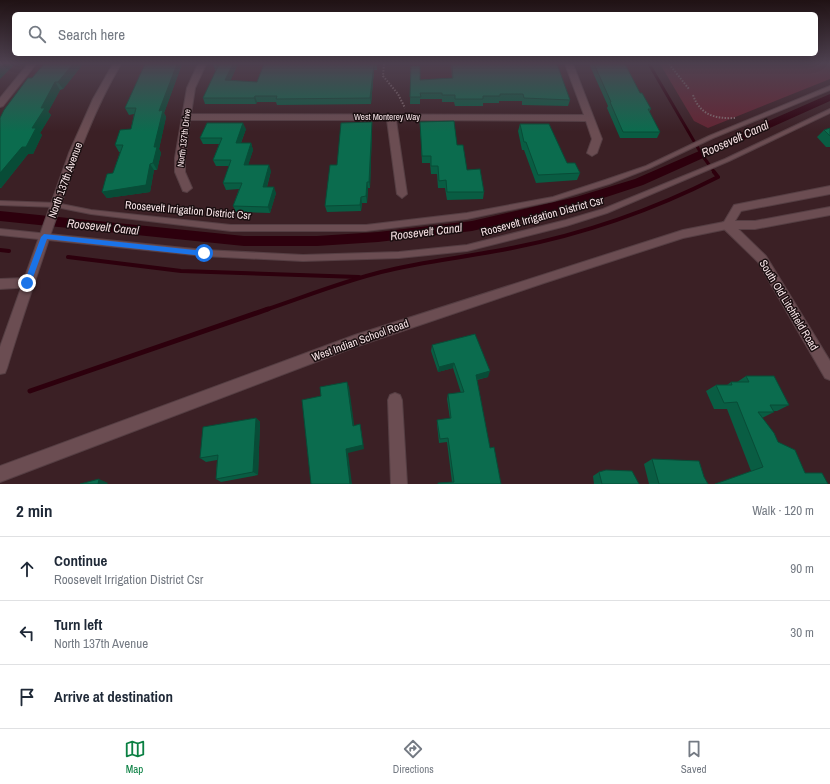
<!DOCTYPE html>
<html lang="en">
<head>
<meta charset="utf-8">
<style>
	body { margin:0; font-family:"Archivo Narrow",sans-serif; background:#f2f2f3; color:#1f2937 }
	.stop { position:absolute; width:12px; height:12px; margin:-9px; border:3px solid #1a73e8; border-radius:50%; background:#fff }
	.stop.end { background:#1a73e8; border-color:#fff; box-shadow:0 1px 4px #0008 }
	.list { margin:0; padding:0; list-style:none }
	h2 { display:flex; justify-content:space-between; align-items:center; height:52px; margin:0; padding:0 16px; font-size:17px }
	h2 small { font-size:13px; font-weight:400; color:#747a83 }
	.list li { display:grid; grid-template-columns:26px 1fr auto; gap:12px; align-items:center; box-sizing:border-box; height:64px; padding:0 16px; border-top:1px solid #e0e1e3 }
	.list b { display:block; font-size:15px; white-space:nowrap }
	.list p { margin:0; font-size:13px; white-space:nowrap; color:#747a83 }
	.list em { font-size:13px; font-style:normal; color:#747a83 }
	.icon { flex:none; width:22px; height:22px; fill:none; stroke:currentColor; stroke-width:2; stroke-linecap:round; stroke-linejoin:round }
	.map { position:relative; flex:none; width:830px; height:484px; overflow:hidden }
	.search { position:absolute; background:#fff; box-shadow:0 4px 16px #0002; left:12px; right:12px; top:12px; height:44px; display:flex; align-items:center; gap:10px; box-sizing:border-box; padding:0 14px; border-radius:6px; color:#747a83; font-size:15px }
	.sheet { height:244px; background:#fff }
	nav { display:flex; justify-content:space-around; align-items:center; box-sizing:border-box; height:56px; border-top:1px solid #e0e1e3; background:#fff; font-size:11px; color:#747a83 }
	nav a { display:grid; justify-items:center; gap:2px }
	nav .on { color:#0b8043 }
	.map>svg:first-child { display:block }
</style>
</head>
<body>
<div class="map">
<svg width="830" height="484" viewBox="0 0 830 484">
	<rect width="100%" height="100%" fill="#3b2025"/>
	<!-- green -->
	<polygon fill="#632533" points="660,64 830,64 830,79 708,128 694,121"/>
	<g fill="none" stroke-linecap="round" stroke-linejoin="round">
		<!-- stream-far2 -->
		<polyline stroke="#2d000d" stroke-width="3" points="649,64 702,155 715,173"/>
		<!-- stream-far1 -->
		<g stroke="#2d000d" stroke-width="4">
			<polyline points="0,250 9,251"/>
			<polyline points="68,257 181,271 359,277"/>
			<path d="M265 310C304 297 341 282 381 272 424 261 468 257 512 248 584 234 653 210 718 177L714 172"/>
		</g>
		<!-- stream -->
		<polyline stroke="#2d000d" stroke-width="5" points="30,391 268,309"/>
		<!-- canal -->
		<polygon fill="#2d000d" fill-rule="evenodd" points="830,94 830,101 643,185 576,207 472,231 378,242 317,246 244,246 0,221 0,211 244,236 317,236 378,232 472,221 576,197 635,179"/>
		<defs>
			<g id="service">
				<polygon points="830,86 830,90 713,138 650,168 609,184 553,201 467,219 366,231 231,231 91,214 56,207 0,205 0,201 56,203 91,210 231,225 366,225 467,213 553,197 605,180 646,166 709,136"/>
				<polygon points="830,109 830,113 729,161 607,213 566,226 467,251 399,258 303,261 204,256 0,235 0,229 204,250 303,255 399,252 467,245 566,220 603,209 725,159"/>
			</g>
			<g id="minor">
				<polygon points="28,64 36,64 3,106 0,107 0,98"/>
				<polygon points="198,64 206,64 195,88 191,114 584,115 565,64 573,64 602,139 597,153 592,156 587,153 592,139 586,121 396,120 407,194 402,198 397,194 387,120 190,120 185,158 185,172 192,188 187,192 183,191 175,172 175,158 187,88"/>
				<polygon points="727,221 731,222 766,256 830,361 830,380 825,378 758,262 723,228 722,225 723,222"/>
				<polygon points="27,278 31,279 33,283 31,287 0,289 0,279"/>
				<polygon points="395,393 400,395 402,400 407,484 391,484 388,400 390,395"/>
			</g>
			<path id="tertiary" d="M113 64H121C90 116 72 173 52 230 37 276 21 321 7 368L5 373 0 374V347L69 153 93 99Z"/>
			<polygon id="secondary" points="830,186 830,194 741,211 735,221 755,221 830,207 830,215 755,229 727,229 683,238 544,283 355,347 0,482 0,466 355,335 683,230 724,222 734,205"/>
		</defs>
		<!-- service casing -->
		<use href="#service" stroke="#553e43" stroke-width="2"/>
		<!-- minor casing -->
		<use href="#minor" stroke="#553e43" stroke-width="2"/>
		<!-- tertiary casing -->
		<use href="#tertiary" stroke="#553e43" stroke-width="2"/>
		<!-- secondary casing -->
		<use href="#secondary" stroke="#553e43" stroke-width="2"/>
		<!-- path -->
		<g stroke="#826a6e" stroke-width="2" stroke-dasharray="1.5 1.5" stroke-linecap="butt">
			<polyline points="384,64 383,76 398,94 405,108"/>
			<polyline points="669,64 689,89"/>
			<path d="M693 95C700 115 715 119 735 118"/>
		</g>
		<!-- service -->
		<use href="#service" fill="#6b4d52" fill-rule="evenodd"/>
		<!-- minor -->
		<use href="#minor" fill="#6b4d52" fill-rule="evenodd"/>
		<!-- tertiary -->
		<use href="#tertiary" fill="#6b4d52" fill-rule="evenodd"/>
		<!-- secondary -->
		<use href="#secondary" fill="#6b4d52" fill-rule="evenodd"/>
	</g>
	<!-- wall -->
	<g fill="#095d43">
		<polygon points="83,64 63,89 60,90 48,112 51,115 40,133 42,135 33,154 28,154 1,188 0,188 0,118 32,78"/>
		<polygon points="145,64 182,64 164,113 166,117 159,149 161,153 157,170 154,170 150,192 107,198 102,192 113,173 120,152 119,152 115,145 131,129 134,114 129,115 125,108"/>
		<polygon points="213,64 238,64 230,81 257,82 264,64 377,64 377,70 374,70 371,104 277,105 276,102 257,102 256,104 205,104 203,98 217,70 215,70"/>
		<polygon points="451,64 557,64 570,100 568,106 522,105 522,101 499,101 499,103 483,103 483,106 455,106 454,102 442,102 442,99 420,99 420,104 410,104 411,66 420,80 452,78"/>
		<polygon points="589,64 625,64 640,93 651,109 649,112 660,132 657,138 620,138 607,108 608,106"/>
		<polygon points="420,122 457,145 467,170 484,192 483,199 447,200 445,188 438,188 437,174 431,174 430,163 422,163"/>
		<polygon points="520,124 567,163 580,173 577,180 536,183 524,150 522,150 518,131"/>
		<polygon points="830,128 830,147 826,147 817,137 824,130"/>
		<polygon points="246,129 241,143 251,143 253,150 248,165 271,171 267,187 276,193 270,213 236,212 233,206 239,189 226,190 223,183 229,166 216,166 213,160 219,144 203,144 200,138"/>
		<polygon points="372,129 370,188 368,188 367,203 362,203 361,211 327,212 325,206 337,165"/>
		<polygon points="432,345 488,377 477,380 490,448 501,484 452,482 447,442 439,443 437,424 437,420 450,419 447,399 448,394 461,393 453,368 438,372 431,351"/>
		<polygon points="746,376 789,405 777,411 773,411 774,412 762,418 778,442 805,473 751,471 727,409 714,409 706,391 716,385 727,385 731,382 737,382"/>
		<polygon points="256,418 260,422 258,475 221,482 216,479 217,460 206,462 200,458"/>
		<polygon points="652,459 704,477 708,484 649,484 644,464"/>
		<polygon points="599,472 639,484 594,484 593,476"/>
	</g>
	<!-- shaded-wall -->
	<g fill="#084c37">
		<polygon points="3,64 15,64 0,79 0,68"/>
		<polygon points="73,64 83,64 63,89 58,82"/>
		<polygon points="177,64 182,64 164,113 166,117 159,149 161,153 157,170 153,163 154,147 159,111"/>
		<polygon points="233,64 238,64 228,86 225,80"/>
		<polygon points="374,64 374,70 371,104 370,98"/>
		<polygon points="55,82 60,90 48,112 51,115 40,133 42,135 33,154 28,154 1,188 0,187 0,173 32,128 41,108"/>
		<polygon points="255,96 257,102 256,104 254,98"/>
		<polygon points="372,122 372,129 370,188 369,182"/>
		<polygon points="243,123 246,129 238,150 236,143"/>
		<polygon points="251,143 253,150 246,172 244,165"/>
		<polygon points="150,164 154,170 150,192 107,198 102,192"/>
		<polygon points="269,165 271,171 265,193 263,187"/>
		<polygon points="367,182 368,188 367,203 366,196"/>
		<polygon points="274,187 276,193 270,213 268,207"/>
		<polygon points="361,197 362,203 361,211 360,205"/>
		<polygon points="454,363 453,368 438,372 439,367"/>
		<polygon points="490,371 488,377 474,380 476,375"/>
		<polygon points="347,382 349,387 355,431 353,426"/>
		<polygon points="256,418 260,422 258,475 253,472"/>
		<polygon points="360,424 361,429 364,449 348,453 352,484 350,484 346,449"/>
		<polygon points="99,479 108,483 107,484 98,484"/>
	</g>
	<!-- building -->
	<g fill="#0b6c4e" stroke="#084c37">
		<polygon points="0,64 3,64 0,68"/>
		<polygon points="44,64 73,64 58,82 55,82 41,108 45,108 32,128 36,128 26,147 22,147 0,173 0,118 4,110 28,78 32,78"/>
		<polygon points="145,64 177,64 159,111 163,110 154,147 157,147 153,163 150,164 146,185 102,192 107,174 113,173 123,145 115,145 120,130 131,129 136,108 125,108"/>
		<polygon points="219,64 233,64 225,80 257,82 264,64 374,64 370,98 276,99 277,96 255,96 254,98 203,98"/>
		<polygon points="452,64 557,64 570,100 524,98 523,94 500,94 500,96 483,96 483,99 455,99 455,95 442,95 442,93 420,93 421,97 410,97 411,66 420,66 420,80 453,78"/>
		<polygon points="594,64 625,64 640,93 642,93 651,109 648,109 660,132 623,132 610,102 611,102"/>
		<polygon points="454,121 457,145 463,145 467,170 480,169 484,192 447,192 446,180 439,181 438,166 431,166 431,156 422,156 420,122"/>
		<polygon points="372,122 369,182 367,182 366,196 361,197 360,205 325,206 330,165 337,165 341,123"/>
		<polygon points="207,123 243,123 236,143 251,143 244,165 269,165 263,187 274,187 268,207 233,206 242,183 223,183 231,160 213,160 222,138 200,138"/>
		<polygon points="520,124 549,124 567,163 575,163 580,173 538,175 526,142 524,142"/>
		<polygon points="830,128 830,136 824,130"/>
		<polygon points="475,334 490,371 476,375 490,448 494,447 501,484 438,484 438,483 454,482 448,438 440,439 437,420 451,418 448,394 464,392 454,363 439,367 432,345"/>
		<polygon points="746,376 774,376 789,405 770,405 774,412 758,412 774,433 778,442 795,450 805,473 822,473 828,484 715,484 763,467 737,402 724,403 716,385 732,385 731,382 749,382"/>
		<polygon points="347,382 353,426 360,424 363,445 346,449 350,484 311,484 302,400 321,396 320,387"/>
		<polygon points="256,418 253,472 216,479 218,455 200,458 203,427"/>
		<polygon points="652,459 699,461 704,477 708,484 659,484"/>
		<polygon points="606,470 632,471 639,484 602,484 599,472"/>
		<polygon points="99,479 98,484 80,484"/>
	</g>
	<!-- sky -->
	<linearGradient id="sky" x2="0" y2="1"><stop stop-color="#201214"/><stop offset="0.48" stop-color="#4f4251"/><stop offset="1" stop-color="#4f4251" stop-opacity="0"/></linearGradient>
	<rect width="830" height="132" fill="url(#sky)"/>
	<!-- route -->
	<polygon fill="#1a73e8" points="44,234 204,251 208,253 204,256 47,239 31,283 30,285 25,285 24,283 41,237"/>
	<g text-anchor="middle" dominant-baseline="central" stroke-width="3" stroke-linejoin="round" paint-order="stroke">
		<!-- far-street labels -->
		<g font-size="9" fill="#f9e6e9" stroke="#1a0e10">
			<text x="387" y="117">West Monterey Way</text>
			<text transform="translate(184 138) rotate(-83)">North 137th Drive</text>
		</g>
		<!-- street labels -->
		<g font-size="11" fill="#f9e6e9" stroke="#1a0e10">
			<text transform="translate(65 180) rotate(-70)">North 137th Avenue</text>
			<text transform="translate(188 210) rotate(5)">Roosevelt Irrigation District Csr</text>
			<text transform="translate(542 216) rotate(-15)">Roosevelt Irrigation District Csr</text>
			<text transform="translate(789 305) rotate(59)">South Old Litchfield Road</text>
			<text transform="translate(360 340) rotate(-20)">West Indian School Road</text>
		</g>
		<!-- water labels -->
		<g font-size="12" font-style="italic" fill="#f2dcdf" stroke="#1a0e10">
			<text transform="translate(735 139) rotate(-24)">Roosevelt Canal</text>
			<text transform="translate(103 227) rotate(6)">Roosevelt Canal</text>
			<text transform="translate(426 232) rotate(-7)">Roosevelt Canal</text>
		</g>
	</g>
</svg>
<div class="stop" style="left:204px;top:253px"></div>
<div class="stop end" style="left:27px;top:283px"></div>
<div class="search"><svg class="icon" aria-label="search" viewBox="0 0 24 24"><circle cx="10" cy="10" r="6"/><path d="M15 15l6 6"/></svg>Search here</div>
</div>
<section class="sheet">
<h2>2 min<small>Walk · 120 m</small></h2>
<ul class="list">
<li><svg class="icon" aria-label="ahead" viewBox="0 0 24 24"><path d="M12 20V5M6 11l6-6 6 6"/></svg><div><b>Continue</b><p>Roosevelt Irrigation District Csr</p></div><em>90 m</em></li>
<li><svg class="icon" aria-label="left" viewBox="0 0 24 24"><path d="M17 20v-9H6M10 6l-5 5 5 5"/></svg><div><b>Turn left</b><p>North 137th Avenue</p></div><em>30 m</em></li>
<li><svg class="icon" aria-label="arrive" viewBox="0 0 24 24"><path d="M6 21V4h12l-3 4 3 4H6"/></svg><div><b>Arrive at destination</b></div></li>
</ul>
</section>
<nav>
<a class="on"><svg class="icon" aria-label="map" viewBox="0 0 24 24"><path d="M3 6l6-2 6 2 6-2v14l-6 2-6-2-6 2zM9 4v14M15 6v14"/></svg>Map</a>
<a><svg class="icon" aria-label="directions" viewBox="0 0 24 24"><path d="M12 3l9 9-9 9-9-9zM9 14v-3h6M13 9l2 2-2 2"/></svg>Directions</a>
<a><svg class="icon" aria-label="saved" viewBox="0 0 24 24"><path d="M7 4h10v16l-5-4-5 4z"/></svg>Saved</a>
</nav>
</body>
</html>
